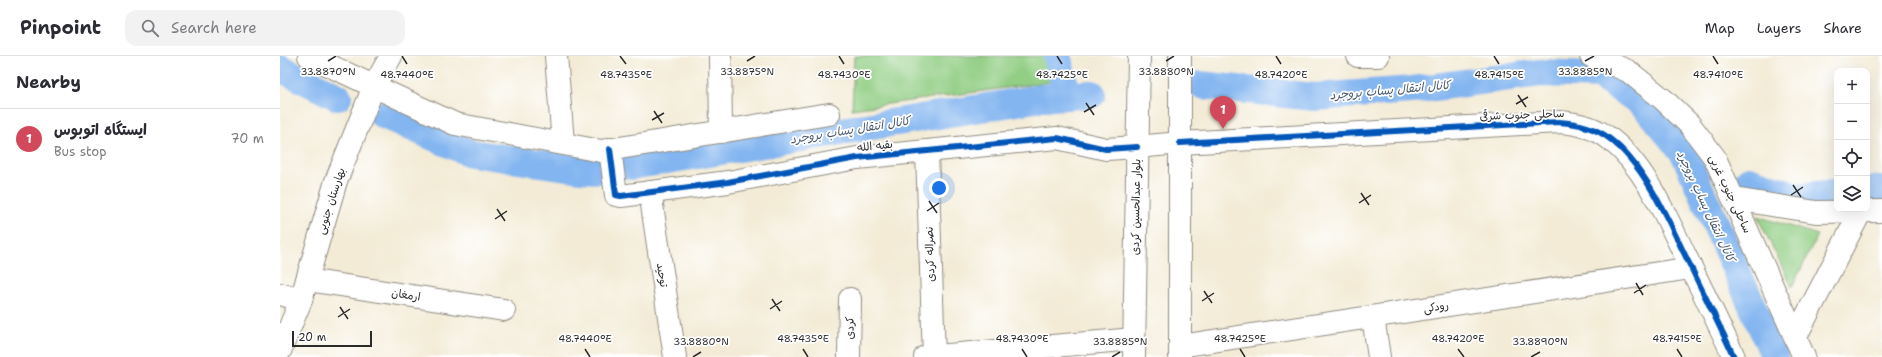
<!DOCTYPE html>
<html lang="en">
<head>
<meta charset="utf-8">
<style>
	body { margin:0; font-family:"Shantell Sans","Playpen Sans Arabic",sans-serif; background:#f2f2f3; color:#2b2b33 }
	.controls { position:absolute; right:12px; top:12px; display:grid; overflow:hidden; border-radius:8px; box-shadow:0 4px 16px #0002 }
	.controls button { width:36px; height:36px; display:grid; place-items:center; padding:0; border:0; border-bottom:1px solid #e1e1e2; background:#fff; color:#2b2b33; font:20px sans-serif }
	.scale { position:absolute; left:12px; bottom:10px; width:80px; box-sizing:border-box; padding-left:4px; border:2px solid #2b2b2b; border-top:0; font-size:11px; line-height:14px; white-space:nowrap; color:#2b2b2b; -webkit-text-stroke:3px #fff; paint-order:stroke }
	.you { position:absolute; left:659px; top:132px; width:14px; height:14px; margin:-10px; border:3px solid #fff; border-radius:50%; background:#1a73e8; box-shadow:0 0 0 6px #1a73e833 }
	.badge { display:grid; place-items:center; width:26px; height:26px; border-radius:50%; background:#d1495b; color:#fff; font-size:13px; font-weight:700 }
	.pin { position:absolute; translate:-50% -33px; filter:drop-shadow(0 1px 2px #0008) }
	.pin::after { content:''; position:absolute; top:21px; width:14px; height:12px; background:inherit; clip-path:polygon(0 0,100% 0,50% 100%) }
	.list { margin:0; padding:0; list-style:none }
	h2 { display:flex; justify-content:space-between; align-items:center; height:52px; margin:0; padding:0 16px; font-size:17px }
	h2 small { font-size:13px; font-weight:400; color:#7c7c81 }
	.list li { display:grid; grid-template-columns:26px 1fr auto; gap:12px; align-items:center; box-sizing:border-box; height:60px; padding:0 16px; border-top:1px solid #e1e1e2 }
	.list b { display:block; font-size:15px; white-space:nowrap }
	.list p { margin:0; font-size:13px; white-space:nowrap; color:#7c7c81 }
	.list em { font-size:13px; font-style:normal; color:#7c7c81 }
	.icon { flex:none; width:22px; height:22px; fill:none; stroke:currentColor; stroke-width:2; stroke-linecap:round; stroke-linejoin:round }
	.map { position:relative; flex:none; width:1602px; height:301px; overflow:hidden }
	header { display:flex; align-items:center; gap:24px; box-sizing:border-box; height:56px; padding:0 20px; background:#fff; border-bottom:1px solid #e1e1e2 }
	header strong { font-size:19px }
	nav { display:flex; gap:22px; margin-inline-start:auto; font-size:14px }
	.search { width:280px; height:36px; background:#f2f2f3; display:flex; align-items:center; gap:10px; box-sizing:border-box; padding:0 14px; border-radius:12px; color:#7c7c81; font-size:15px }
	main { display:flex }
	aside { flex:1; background:#fff }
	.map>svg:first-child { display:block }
</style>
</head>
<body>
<header>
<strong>Pinpoint</strong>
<div class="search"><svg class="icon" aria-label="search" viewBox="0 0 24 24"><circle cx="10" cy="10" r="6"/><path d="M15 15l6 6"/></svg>Search here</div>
<nav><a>Map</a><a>Layers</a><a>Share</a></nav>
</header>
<main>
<aside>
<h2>Nearby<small></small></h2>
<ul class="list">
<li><span class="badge">1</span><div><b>ایستگاه اتوبوس</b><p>Bus stop</p></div><em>70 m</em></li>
</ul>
</aside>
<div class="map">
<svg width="1602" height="301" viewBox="0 0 1602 301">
	<rect width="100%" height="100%" fill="#fff"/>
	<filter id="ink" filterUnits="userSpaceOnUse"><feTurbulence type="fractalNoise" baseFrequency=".025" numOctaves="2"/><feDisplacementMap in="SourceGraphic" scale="8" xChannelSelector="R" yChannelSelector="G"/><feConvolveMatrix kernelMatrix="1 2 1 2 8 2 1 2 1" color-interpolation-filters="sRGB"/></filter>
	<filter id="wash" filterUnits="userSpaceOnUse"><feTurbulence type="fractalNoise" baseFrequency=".012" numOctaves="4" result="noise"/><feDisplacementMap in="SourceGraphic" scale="16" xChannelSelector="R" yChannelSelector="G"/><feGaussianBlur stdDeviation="0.9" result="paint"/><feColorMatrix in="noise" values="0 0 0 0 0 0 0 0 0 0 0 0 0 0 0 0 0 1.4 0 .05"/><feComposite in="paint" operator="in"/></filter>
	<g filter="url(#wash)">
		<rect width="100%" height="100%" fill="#f3ebd5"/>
		<!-- green -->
		<g fill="#92ce84" stroke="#5e7c58">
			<polygon points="574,0 767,0 776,25 572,53"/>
			<polygon points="1477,160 1538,179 1512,231"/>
		</g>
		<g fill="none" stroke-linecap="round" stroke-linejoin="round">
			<!-- canal -->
			<g stroke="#83b5f0" stroke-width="28">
				<polyline points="777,0 788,40"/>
				<polyline points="0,12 58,41"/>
				<polyline points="921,29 1034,41 1132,34 1260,17 1318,19 1362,47 1404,97 1495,301"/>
				<polyline points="103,59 190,97 300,113 320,114"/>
				<polyline points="351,110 761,42 812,38"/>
				<polyline points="1469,124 1519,141 1557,137"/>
				<polyline points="1587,135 1602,133"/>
			</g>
		</g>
	</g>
	<g filter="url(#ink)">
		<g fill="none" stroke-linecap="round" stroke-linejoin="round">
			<defs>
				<g id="minor">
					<polyline points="29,0 175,68 321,95 549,58"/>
					<polyline points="276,0 283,87"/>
					<polyline points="440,0 441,76"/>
					<polyline points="1078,0 1098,0"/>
					<polyline points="1311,0 1348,15 1384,44 1410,69 1435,102 1524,301"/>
					<path d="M900 87 1279 66C1297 67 1316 72 1330 83 1364 109 1386 160 1404 197 1421 232 1438 266 1454 301"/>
					<polyline points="330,93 336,139 341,140 448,126 577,102 777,82 826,93 857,91"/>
					<polyline points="647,96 654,301"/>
					<polyline points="370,136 395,301"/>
					<polyline points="1454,143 1536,156 1602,155"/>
					<polyline points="27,224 224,254"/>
					<polyline points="0,238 21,244"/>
					<polyline points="1093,261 1099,301"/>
					<polyline points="1515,282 1581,155"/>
					<polyline points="900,290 1411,212"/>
					<polyline points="569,301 570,243"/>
					<polyline points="645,301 854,283"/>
				</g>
				<polyline id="tertiary" points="0,295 21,244 56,125 94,30 111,0"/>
				<g id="secondary">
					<polyline points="900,0 900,301"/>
					<polyline points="857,91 900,87"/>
					<polyline points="854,301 859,0"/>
				</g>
			</defs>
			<!-- minor casing -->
			<use href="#minor" stroke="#8f8b80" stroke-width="24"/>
			<!-- tertiary casing -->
			<use href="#tertiary" stroke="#8f8b80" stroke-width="24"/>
			<!-- secondary casing -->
			<use href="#secondary" stroke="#8f8b80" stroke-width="24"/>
			<!-- minor -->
			<use href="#minor" stroke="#fff" stroke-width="22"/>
			<!-- tertiary -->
			<use href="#tertiary" stroke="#fff" stroke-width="22"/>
			<!-- secondary -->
			<use href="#secondary" stroke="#fff" stroke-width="22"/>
			<defs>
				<g id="cycleway">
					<path d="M900 87 1279 66C1297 67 1316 72 1330 83 1364 109 1386 160 1404 197 1421 232 1438 266 1454 301"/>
					<polyline points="330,93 336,139 341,140 448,126 577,102 777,82 826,93 857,91"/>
				</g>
			</defs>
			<!-- cycleway casing -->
			<use href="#cycleway" stroke="#fff" stroke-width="8"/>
			<!-- cycleway -->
			<use href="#cycleway" stroke="#0057b8" stroke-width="6"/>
		</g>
	</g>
	<!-- ticks -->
	<path fill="none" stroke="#2b2b2b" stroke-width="1.5" d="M122 0 127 8M340 0 346 8M559 0 564 8M777 0 782 8M996 0 1001 8M1214 0 1219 8M1433 0 1438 8M48 5 56 0M467 5 475 0M886 5 894 0M1305 5 1314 0M1238 39 1246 51M806 47 814 59M1236 48 1248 41M374 55 382 67M804 56 816 49M372 64 384 57M1513 129 1521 141M1081 137 1089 149M1511 139 1523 131M649 145 657 157M1079 147 1091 139M217 153 225 165M647 155 659 147M215 163 227 155M1356 227 1363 239M924 235 932 247M1354 237 1366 229M492 243 500 255M922 245 934 237M60 251 68 263M490 253 502 245M58 261 70 253M305 293 310 301M523 293 528 301M742 293 747 301M960 293 965 301M1178 293 1184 301M1397 293 1402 301M413 301 421 296M832 301 840 296M1251 301 1260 296"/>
	<g text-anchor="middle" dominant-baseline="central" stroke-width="3.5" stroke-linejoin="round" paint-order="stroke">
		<!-- street labels -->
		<g font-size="11" fill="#2b2b2b" stroke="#fff">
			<text transform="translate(1242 59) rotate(-2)">ساحلی جنوب شرقی</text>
			<text transform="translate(595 90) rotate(-6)">بقیه الله</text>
			<text transform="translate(1450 138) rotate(65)">ساحلی جنوب غربی</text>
			<text transform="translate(51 145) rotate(-72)">بهارستان جنوبی</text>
			<text transform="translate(856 151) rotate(-89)">بلوار عبدالحسین کردی</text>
			<text transform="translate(650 198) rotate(-92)">نصراله کردی</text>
			<text transform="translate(382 219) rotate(81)">توحید</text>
			<text transform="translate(126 239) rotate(9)">ارمغان</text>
			<text transform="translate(1156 251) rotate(-9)">رودکی</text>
			<text transform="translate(570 272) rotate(-89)">کردی</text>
		</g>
		<!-- water labels -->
		<g font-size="12" font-style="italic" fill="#4a5b70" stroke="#fff">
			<text transform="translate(1110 34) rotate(-5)">کانال انتقال پساب بروجرد</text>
			<text transform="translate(570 74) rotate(-9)">کانال انتقال پساب بروجرد</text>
			<text transform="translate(1426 150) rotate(65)">کانال انتقال پساب بروجرد</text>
		</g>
	</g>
	<g font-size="10" text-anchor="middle" fill="#2b2b2b" stroke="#fff" stroke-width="3.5" stroke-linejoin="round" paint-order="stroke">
		<text x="48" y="19">33.8870°N</text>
		<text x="467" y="19">33.8875°N</text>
		<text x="886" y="19">33.8880°N</text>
		<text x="1305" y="19">33.8885°N</text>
		<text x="1438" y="22">48.7410°E</text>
		<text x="127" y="22">48.7440°E</text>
		<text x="346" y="22">48.7435°E</text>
		<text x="564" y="22">48.7430°E</text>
		<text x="782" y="22">48.7425°E</text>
		<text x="1001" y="22">48.7420°E</text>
		<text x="1219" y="22">48.7415°E</text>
		<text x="305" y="286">48.7440°E</text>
		<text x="523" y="286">48.7435°E</text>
		<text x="742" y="286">48.7430°E</text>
		<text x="960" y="286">48.7425°E</text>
		<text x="1178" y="286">48.7420°E</text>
		<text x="1397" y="286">48.7415°E</text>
		<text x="421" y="289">33.8880°N</text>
		<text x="840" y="289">33.8885°N</text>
		<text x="1260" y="289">33.8890°N</text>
	</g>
</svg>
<div class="controls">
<button>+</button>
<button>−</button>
<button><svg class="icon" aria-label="locate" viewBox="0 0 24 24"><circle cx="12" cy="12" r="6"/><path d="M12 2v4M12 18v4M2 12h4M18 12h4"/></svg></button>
<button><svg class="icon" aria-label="layers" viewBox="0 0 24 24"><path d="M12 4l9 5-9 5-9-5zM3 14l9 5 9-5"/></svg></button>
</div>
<div class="scale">20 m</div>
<div class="you"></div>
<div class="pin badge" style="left:943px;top:73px">1</div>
</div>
</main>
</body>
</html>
